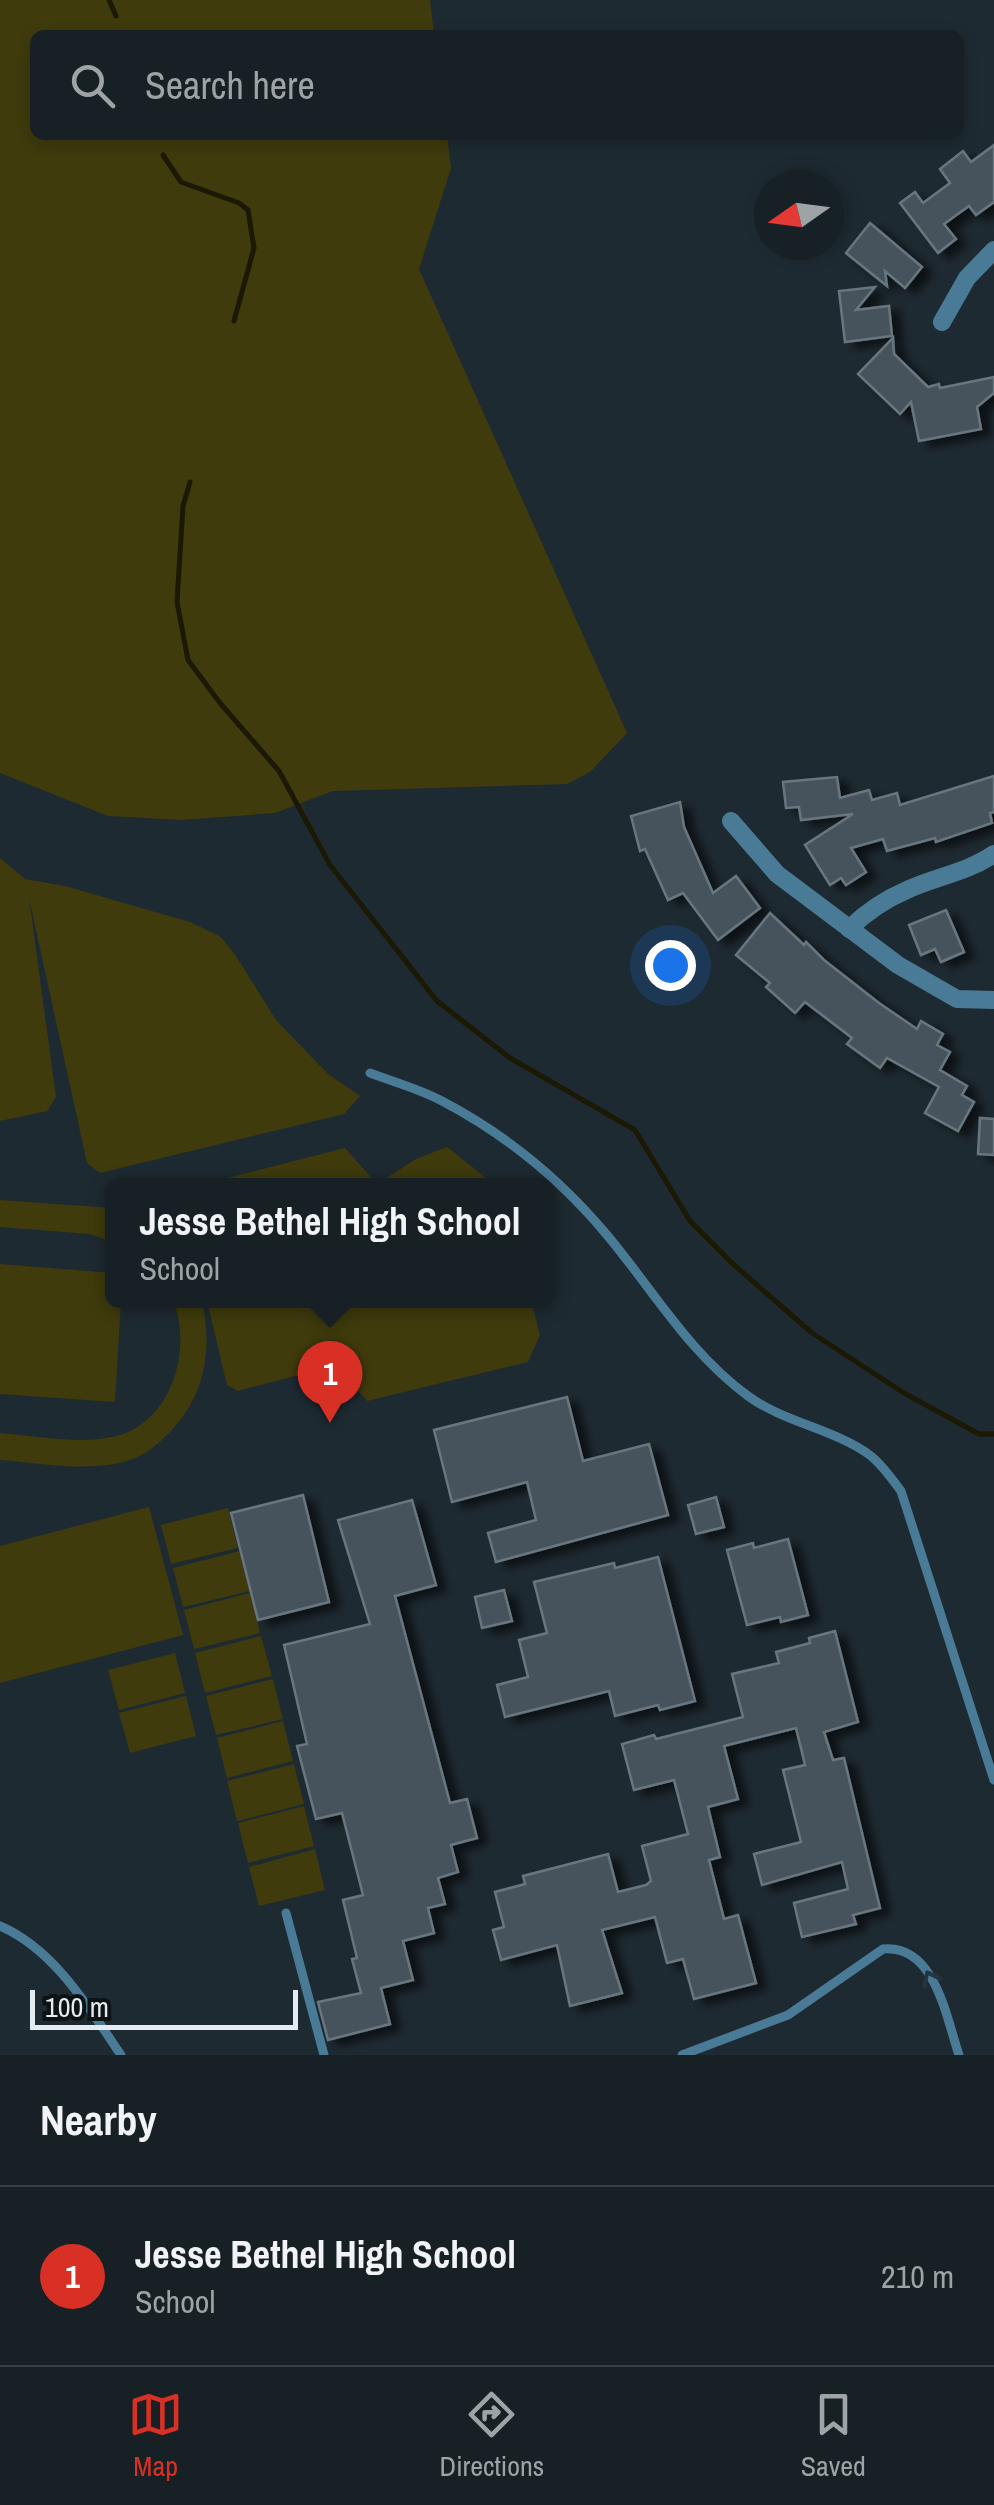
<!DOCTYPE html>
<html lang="en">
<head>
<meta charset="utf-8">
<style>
	body { margin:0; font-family:"Archivo Narrow",sans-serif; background:#1f282d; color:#f1f3f6 }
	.compass { position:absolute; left:754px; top:170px; width:90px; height:90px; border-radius:50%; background:#162025; box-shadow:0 5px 15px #0003; rotate:256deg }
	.scale { position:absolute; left:30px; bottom:25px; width:268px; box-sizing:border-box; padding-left:10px; border:5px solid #e5ecf1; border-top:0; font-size:28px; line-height:35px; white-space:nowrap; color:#e5ecf1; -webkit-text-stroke:8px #0d1215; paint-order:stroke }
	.you { position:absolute; left:670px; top:965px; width:35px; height:35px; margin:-25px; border:8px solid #fff; border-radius:50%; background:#1a73e8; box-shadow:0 0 0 15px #1a73e833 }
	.badge { display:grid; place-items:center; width:65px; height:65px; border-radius:50%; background:#d93025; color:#fff; font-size:32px; font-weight:700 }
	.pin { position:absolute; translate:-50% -82px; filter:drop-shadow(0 2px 5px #0008) }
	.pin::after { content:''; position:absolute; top:52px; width:35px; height:30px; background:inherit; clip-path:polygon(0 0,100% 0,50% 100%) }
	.popup { position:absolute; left:105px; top:1178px; width:450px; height:130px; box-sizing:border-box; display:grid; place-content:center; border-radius:15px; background:#162025; filter:drop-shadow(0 2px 8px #0005); font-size:32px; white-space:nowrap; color:#9ea3a7 }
	.popup b { font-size:38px; color:#f1f3f6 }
	.popup::after { content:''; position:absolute; left:50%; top:100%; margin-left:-20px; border:20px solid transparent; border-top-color:#162025 }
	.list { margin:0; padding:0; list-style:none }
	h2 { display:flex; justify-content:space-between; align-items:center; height:130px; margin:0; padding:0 40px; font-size:42px }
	h2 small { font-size:32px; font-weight:400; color:#9ea3a7 }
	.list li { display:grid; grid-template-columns:65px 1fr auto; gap:30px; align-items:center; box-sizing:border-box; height:180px; padding:0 40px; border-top:2px solid #353e42 }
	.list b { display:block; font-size:38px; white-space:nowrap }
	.list p { margin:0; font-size:32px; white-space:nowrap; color:#9ea3a7 }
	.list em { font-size:32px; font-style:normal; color:#9ea3a7 }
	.icon { flex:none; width:55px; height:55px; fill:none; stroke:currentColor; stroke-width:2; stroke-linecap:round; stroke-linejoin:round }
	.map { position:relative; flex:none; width:994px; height:2055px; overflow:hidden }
	.search { position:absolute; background:#162025; box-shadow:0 5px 15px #0003; left:30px; right:30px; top:30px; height:110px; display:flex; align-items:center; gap:25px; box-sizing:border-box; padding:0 35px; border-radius:15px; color:#9ea3a7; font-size:38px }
	.sheet { height:310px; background:#162025 }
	nav { display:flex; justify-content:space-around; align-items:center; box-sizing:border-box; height:140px; border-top:2px solid #353e42; background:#162025; font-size:28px; color:#9ea3a7 }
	nav a { display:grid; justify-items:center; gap:5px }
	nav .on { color:#d93025 }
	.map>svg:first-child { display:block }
</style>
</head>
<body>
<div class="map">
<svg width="994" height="2055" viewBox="0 0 994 2055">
	<defs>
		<filter id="shadow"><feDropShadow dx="10" dy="5.5" stdDeviation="5" flood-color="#0009"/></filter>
	</defs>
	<rect width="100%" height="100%" fill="#1e2a31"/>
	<!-- green -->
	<g fill="#3f3b0d">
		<polygon points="0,0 430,0 434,35 35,35 35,135 447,135 451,168 419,269 627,733 590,772 567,784 333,791 275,813 181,820 108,816 0,773"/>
		<polygon points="0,858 25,879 65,886 190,922 221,937 236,956 276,1020 328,1074 360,1096 344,1114 100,1173 87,1163 29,898 56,1097 47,1111 0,1121"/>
		<polygon points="447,1147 495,1185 200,1185 345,1148 377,1184 416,1159"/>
		<polygon points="0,1200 112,1208 112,1242 90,1234 0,1227"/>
		<polygon points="0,1264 112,1273 112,1300 121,1301 115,1402 0,1394"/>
		<path d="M173 1301H202C213 1351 205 1397 168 1434 155 1447 141 1458 123 1462 83 1472 40 1463 0 1460V1433C38 1436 79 1445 117 1436 172 1422 193 1348 173 1301Z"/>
		<polygon points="207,1301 531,1301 540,1335 528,1362 367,1401 351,1383 341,1343 318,1370 238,1391 227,1385"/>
		<polygon points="149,1507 183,1635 0,1683 0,1546"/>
		<polygon points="228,1508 238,1548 171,1564 161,1525"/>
		<polygon points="240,1551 250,1591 183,1607 173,1568"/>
		<polygon points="250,1593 260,1633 194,1649 184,1610"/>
		<polygon points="261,1636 272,1676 205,1693 195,1653"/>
		<polygon points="175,1653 185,1693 119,1710 108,1670"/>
		<polygon points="273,1679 283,1719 216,1735 206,1696"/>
		<polygon points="186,1696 196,1736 130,1753 119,1713"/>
		<polygon points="283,1721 293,1761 227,1778 217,1738"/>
		<polygon points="294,1764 304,1804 237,1821 227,1781"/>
		<polygon points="304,1806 314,1846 248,1863 238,1823"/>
		<polygon points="315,1849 325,1890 259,1906 249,1867"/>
	</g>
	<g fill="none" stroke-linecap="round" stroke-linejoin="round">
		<!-- stream -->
		<g stroke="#1b1903" stroke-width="5">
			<polyline points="109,0 116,16"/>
			<polyline points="163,155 181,182 239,203 248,210 254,248 234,321"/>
			<polyline points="190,482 183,506 177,602 188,660 220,703 279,771 330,865 437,1001 510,1058 635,1130 690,1221 733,1264 812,1333 904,1393 979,1434 994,1434"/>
		</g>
	</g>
	<!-- building -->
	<g fill="#46535b" stroke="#68767f" stroke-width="2.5" filter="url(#shadow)">
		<polygon points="994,145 994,202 976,215 969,206 944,224 956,239 938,253 900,203 915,192 923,203 950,183 940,169 963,151 971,162"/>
		<polygon points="870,223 922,267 905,288 885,271 887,286 846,253"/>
		<polygon points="875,287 856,310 889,306 892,336 845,342 839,291"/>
		<polygon points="893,338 894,354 928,387 939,384 940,388 994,377 994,393 977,407 981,429 919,441 911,402 900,414 858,374"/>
		<polygon points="994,776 994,812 990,813 992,823 936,842 935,838 887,851 883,839 851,848 866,872 846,885 841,878 830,885 805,845 853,814 801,820 799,807 786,808 783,782 837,777 840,798 869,790 872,800 897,793 900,805"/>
		<polygon points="680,802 684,827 713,893 736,876 760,908 718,940 683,893 668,900 645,849 640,851 631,816"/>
		<polygon points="946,910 964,952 941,962 935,949 921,955 909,925"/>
		<polygon points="770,913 804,945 806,942 824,960 879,1003 917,1029 921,1021 943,1034 937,1045 950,1052 940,1070 967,1086 962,1095 974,1102 958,1131 925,1113 939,1087 887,1058 880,1068 847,1044 852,1038 805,1002 795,1013 766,987 770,983 736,955"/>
		<polygon points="980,1118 994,1119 994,1155 978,1154"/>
		<polygon points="567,1397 583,1461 649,1444 668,1515 496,1562 488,1533 536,1520 527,1482 452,1502 434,1430"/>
		<polygon points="303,1495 329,1602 258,1620 231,1513"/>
		<polygon points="716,1497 724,1527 696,1534 688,1505"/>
		<polygon points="412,1500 436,1585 395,1596 450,1803 467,1799 477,1838 451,1845 458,1872 438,1878 445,1904 428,1908 434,1933 403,1941 413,1980 381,1988 390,2024 328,2040 318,2002 361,1993 352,1959 357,1958 343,1900 363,1895 342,1813 316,1819 297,1746 307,1744 284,1645 370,1624 338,1520"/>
		<polygon points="788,1539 808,1615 781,1622 780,1617 747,1625 727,1550 753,1543 754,1548"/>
		<polygon points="658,1557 695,1701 660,1710 658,1705 615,1716 609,1691 505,1717 497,1685 528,1677 519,1640 547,1633 534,1582 614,1563 615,1568"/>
		<polygon points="504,1590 512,1621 482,1628 475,1597"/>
		<polygon points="835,1631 858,1722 824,1732 833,1760 844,1758 880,1908 853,1915 856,1924 802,1937 794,1903 848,1889 842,1862 762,1885 754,1854 801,1842 783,1770 805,1765 796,1728 724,1746 738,1799 708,1807 720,1857 709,1860 724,1919 738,1915 756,1983 694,1999 683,1959 667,1963 655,1917 602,1930 622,1993 570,2006 557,1945 501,1960 493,1930 504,1927 495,1892 525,1884 523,1876 608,1854 618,1892 646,1885 651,1881 642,1846 688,1834 674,1780 634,1790 622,1744 654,1735 656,1739 743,1717 732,1674 779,1663 776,1652 810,1643 809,1638"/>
	</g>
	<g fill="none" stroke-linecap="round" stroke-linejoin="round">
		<!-- lane -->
		<g stroke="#497a96" stroke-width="9">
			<path d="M370 1073C394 1082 420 1089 442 1101 505 1134 562 1181 607 1235 653 1290 689 1353 748 1396 785 1423 835 1429 871 1456 883 1466 892 1479 901 1491L994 1780"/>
			<polyline points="286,1913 324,2055"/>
			<path d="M0 1926C54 1949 89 2008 121 2055"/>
			<path d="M682 2055 788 2015 883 1949C935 1944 946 2017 959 2055"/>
		</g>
		<!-- street -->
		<g stroke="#497a96" stroke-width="18">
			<polyline points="942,322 967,278 994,250"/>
			<polyline points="731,821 777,874 898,965 957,999 994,1000"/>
			<path d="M849 929C865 913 886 899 907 890 935 877 968 872 994 854"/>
		</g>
	</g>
	<!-- one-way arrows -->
	<defs><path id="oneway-chevron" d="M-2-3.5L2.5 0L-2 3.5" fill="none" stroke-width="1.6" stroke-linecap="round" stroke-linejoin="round" transform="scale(2.5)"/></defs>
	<use stroke="#223642" href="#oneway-chevron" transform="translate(930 1978) rotate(-116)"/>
</svg>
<svg class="compass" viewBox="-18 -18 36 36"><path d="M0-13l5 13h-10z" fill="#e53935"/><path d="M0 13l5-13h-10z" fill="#9ea3a7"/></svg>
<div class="scale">100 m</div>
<div class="you"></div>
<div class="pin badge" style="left:330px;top:1423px">1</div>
<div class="popup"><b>Jesse Bethel High School</b>School</div>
<div class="search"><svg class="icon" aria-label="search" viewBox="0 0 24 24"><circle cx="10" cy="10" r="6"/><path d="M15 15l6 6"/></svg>Search here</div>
</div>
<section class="sheet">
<h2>Nearby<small></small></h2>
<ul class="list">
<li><span class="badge">1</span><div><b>Jesse Bethel High School</b><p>School</p></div><em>210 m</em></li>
</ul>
</section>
<nav>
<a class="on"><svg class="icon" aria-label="map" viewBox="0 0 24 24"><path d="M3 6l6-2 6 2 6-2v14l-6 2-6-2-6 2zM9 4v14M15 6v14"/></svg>Map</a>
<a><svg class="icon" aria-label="directions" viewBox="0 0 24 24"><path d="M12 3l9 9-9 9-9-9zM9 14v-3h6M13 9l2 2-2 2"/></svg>Directions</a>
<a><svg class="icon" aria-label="saved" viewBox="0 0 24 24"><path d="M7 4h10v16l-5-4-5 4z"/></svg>Saved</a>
</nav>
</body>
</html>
